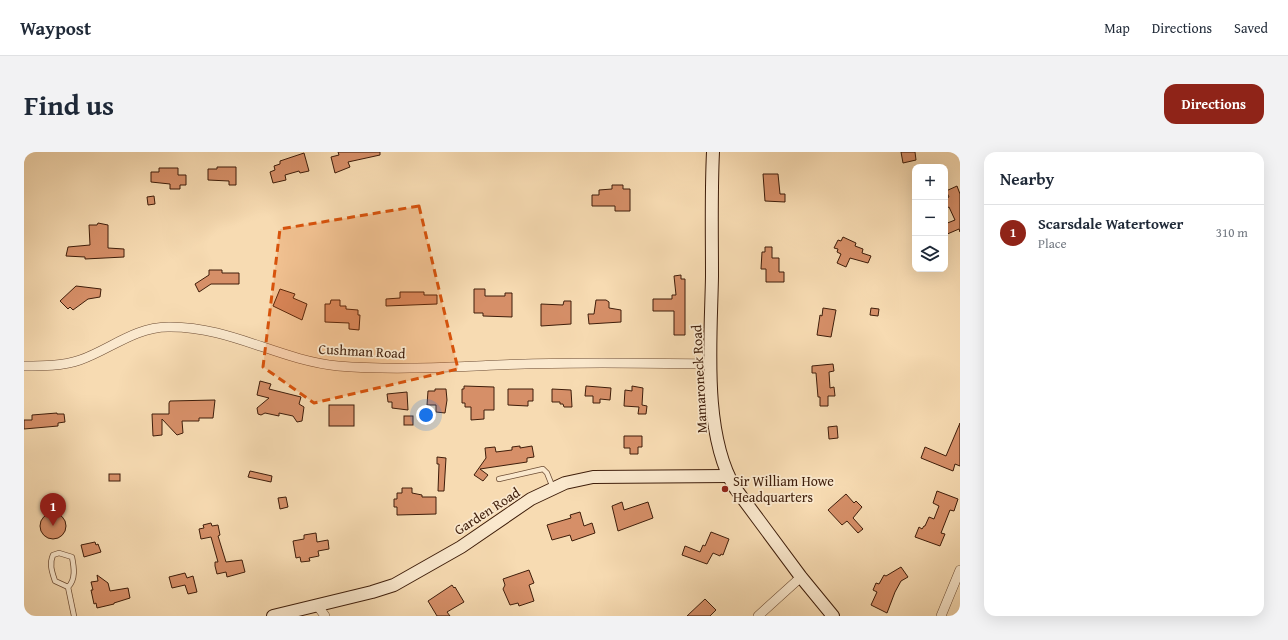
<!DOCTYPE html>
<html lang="en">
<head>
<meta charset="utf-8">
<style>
	body { margin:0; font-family:"Gentium Book Plus",serif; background:#f2f2f3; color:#1f2937 }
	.controls { position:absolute; right:12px; top:12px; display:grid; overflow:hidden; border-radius:8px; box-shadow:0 4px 16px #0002 }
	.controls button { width:36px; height:36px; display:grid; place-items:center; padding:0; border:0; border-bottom:1px solid #e0e1e3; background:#fff; color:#1f2937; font:20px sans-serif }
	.you { position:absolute; left:402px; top:263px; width:14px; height:14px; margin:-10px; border:3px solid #fff; border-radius:50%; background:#1a73e8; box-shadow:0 0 0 6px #1a73e833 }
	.badge { display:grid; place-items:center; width:26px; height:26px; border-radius:50%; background:#8f2418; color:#fff; font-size:13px; font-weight:700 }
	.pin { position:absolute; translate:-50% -33px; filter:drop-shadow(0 1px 2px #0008) }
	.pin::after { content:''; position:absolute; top:21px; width:14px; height:12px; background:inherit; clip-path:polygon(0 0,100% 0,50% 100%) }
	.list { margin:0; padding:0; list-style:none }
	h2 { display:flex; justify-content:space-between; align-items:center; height:52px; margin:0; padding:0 16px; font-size:17px }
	h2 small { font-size:13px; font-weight:400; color:#747a83 }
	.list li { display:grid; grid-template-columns:26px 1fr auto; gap:12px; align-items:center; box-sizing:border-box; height:56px; padding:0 16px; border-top:1px solid #e0e1e3 }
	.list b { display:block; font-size:15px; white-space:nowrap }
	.list p { margin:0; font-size:13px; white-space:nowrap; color:#747a83 }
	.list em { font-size:13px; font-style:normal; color:#747a83 }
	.icon { flex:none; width:22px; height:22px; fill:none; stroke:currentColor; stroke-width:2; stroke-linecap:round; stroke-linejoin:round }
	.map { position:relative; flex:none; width:936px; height:464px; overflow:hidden; border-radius:12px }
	header { display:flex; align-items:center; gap:24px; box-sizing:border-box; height:56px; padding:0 20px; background:#fff; border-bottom:1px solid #e0e1e3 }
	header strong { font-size:19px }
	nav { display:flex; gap:22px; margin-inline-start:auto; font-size:14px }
	.intro { display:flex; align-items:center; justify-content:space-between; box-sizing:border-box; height:96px; padding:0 24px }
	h1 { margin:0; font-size:28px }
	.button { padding:10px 18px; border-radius:12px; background:#8f2418; color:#fff; font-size:14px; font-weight:700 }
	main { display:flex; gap:24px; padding:0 24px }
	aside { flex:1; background:#fff; border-radius:12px; box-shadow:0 4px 16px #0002 }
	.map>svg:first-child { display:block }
</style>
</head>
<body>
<header>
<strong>Waypost</strong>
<nav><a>Map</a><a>Directions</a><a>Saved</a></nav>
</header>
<div class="intro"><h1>Find us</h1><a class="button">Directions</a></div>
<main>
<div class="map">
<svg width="936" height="464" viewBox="0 0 936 464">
	<rect width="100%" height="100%" fill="#f7dbb2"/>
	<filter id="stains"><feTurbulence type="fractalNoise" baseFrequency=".005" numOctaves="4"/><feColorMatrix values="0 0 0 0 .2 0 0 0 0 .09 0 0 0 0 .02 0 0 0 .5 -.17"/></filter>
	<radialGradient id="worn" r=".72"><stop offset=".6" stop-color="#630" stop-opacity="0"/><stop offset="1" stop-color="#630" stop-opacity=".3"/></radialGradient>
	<!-- building -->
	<g fill="#d68f68" stroke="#3e1d0a">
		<polygon points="314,0 356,0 356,3 324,10 326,15 311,21 307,5 315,3"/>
		<polygon points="877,0 891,0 892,8 879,11"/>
		<polygon points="280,1 285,19 276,21 275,19 261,23 262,28 249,31 246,20 251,18 250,14 256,12 256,9"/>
		<polygon points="193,15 212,15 212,33 205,33 205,29 184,28 184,17 193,17"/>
		<polygon points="135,16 154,16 154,23 162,23 162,33 156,33 156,37 146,37 146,32 127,30 127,20 135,20"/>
		<polygon points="739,22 754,22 756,42 761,42 761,50 741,49"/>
		<polygon points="588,33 599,33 599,37 606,37 606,59 591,59 591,54 568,54 568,43 575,43 575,38 588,37"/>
		<polygon points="933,34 936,42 936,80 935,77 921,83 921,72 931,68 925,55 921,57 921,47 925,45 922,39"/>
		<polygon points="130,44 131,52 124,53 123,45"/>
		<polygon points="74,71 84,73 84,96 100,97 100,105 61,107 61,105 42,104 44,95 66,93 65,73 73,73"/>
		<polygon points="819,85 832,91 831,94 839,97 838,101 847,104 844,111 826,106 822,115 813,111 817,102 813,100 814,97 810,96 814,88 817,89"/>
		<polygon points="741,95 748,95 748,106 755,106 755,120 760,120 760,130 742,130 742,117 737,117 738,100 741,100"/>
		<polygon points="185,118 198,118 198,121 215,121 215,132 187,132 175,140 171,132 185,123"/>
		<polygon points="657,123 657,127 661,127 661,183 650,183 650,159 629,159 629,147 648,147 648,143 652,143 650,124"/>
		<polygon points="52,134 77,137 76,145 64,147 49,158 46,155 44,157 36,149"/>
		<polygon points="256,137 271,142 269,146 283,152 278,168 249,154"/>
		<polygon points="450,137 461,137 461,144 481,144 481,141 488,141 488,165 459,164 459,161 450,161"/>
		<polygon points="376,140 400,140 400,143 413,143 413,152 362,154 362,147 376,146"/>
		<polygon points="307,148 316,148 316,154 322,154 322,157 334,158 334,163 336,163 335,178 325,177 325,171 301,170 301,152 306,152"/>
		<polygon points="572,148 582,148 585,150 585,156 597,158 597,170 565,172 564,162 570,162"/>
		<polygon points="540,149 547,149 547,172 517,174 517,152 539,153"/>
		<polygon points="799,156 812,158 807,185 793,183 796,163 798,164"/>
		<polygon points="847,156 855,157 854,164 846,163"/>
		<polygon points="809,212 810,219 805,220 806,236 810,235 811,244 804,244 804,254 796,254 796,245 794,245 792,221 788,221 788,214"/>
		<polygon points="236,229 247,232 245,237 277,245 275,252 280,255 278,269 273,270 269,264 255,261 255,264 241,261 237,263 234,262 233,256 245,246 233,243"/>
		<polygon points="440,234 470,235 470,258 460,258 460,267 447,268 447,255 441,255 441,251 438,251 438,237 440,237"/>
		<polygon points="562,234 587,236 586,248 576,247 576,251 569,251 569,244 561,244"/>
		<polygon points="608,234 619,236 618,253 623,254 622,262 614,262 615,255 600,254 601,238 608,239"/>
		<polygon points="411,237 422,237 423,248 421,261 412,260 412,253 403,253 404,239 411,239"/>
		<polygon points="484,237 509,237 509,249 504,249 504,254 484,253"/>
		<polygon points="528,237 547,238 548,255 540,255 539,252 536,252 536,250 528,250"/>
		<polygon points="383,240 384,258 368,256 368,250 364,250 363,242"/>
		<polygon points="191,248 189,266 175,266 175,269 158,269 159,281 153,283 138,267 138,283 129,284 128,262 145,262 145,251 146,249"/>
		<rect x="305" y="253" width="25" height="21"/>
		<polygon points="33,261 33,262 40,262 41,270 34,271 34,274 0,277 0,268 8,268 8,263"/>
		<rect x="380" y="264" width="9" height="9"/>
		<polygon points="936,271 936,314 931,312 929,319 897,306 901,295 922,304"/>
		<polygon points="813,274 814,286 805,287 804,275"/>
		<polygon points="600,284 618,284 618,295 614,295 614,302 606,302 606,296 600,296"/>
		<polygon points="496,294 496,296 508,294 510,305 503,306 503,310 456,317 464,323 459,329 450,323 462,306 461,296 471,295 472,300 488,298 488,295"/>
		<polygon points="413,305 422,306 420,339 414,339 415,312 413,312"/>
		<polygon points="226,319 248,324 247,330 224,325"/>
		<rect x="85" y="322" width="11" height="7"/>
		<polygon points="378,336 388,336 388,341 398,343 398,345 412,345 412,362 373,363 373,355 370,355 370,347 373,347 373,341 378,341"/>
		<polygon points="913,339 934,347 930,359 926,358 917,381 921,382 916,394 891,385 895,375 898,377 900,374 901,374 905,365 910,367 915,354 909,351"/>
		<polygon points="822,342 830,351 832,349 838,355 829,366 839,377 834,381 823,369 818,373 804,358"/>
		<polygon points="262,345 264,355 256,357 254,346"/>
		<polygon points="598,350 600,358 624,350 629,366 594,379 588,354"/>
		<polygon points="556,360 560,374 568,371 571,381 548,389 546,383 528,388 523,373 547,366 546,363"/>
		<circle cx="29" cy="374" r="13"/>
		<polygon points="187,371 188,374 194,373 196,383 194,384 202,410 218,408 221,420 203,425 202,420 193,422 191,414 191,410 194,410 187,385 177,387 175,377 180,376 179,373"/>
		<polygon points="687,380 705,387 699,403 697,402 696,404 689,401 683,412 658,403 661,394 676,400 679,393 681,394"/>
		<polygon points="292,381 293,390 304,388 305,397 294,399 295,404 285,406 286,409 277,410 276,405 272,406 269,389 280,387 280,383"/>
		<polygon points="71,390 72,393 74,392 77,400 60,405 57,393"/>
		<polygon points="877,415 884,425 877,429 871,440 863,461 847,453 853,440 849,438 852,431 855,432 860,423 862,424"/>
		<polygon points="505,418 510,431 505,433 510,449 495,454 494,451 486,453 479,437 481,433 479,427"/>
		<polygon points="161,421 163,426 169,424 173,440 164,442 161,433 148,436 145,425"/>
		<polygon points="73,423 84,431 86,439 104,436 106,446 90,451 90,452 73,456 72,451 70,452 67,438 69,438 67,430 74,429"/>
		<polygon points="428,433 430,436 431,435 440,450 423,460 426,464 413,464 404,449"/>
		<polygon points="681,447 692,458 686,464 663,464"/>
	</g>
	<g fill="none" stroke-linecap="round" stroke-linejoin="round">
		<defs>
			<g id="lane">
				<polyline points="475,327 519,317 523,321 529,336"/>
				<path d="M35 401 48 405C50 415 52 428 44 435L31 429C28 420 25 412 29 403Z"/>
				<polyline points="44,435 50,464"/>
			</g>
			<g id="street">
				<path d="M0 214C19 214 38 214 56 208 85 198 111 175 144 175 206 174 254 208 314 214 376 219 439 214 501 212 563 210 625 211 687 212"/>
				<polyline points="293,453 301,464"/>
				<polyline points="734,464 777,425"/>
				<polyline points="917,464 936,418"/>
			</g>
			<g id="secondary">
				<path d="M689 0C687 41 688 83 688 124 687 187 678 281 711 336L777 425 809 464"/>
				<polyline points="249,464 348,440 370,433 437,395 507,347 541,331 569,325 704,324"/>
			</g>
		</defs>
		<!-- lane casing -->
		<use href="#lane" stroke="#6c4c34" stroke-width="6"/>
		<!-- street casing -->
		<use href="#street" stroke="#6c4c34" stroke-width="10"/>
		<!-- secondary casing -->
		<use href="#secondary" stroke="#3e1d0a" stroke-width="14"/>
		<!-- lane -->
		<use href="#lane" stroke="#fae8cd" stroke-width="4.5"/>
		<!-- street -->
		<use href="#street" stroke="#fae8cd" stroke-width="9"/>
		<!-- secondary -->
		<use href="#secondary" stroke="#fae8cd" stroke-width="12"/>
	</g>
	<!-- marked area -->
	<path fill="#d7530c" fill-opacity="0.2" stroke="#d7530c" stroke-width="3" stroke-dasharray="8 5" stroke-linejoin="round" d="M395 54 434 217 290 251 239 215 256 77Z"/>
	<!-- markers -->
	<circle fill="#8f2418" stroke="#fae8cd" stroke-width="1.5" cx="701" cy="337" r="4"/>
	<g text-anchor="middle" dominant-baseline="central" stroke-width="3.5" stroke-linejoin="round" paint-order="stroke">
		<!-- street labels -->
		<g font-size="14" fill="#3e1d0a" stroke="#fae8cd">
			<text transform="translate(338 199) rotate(3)">Cushman Road</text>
			<text transform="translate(675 227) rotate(-93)">Mamaroneck Road</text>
			<text transform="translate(463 359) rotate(-33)">Garden Road</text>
		</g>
		<!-- poi labels -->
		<g font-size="14" fill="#3e1d0a" stroke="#fae8cd" text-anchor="start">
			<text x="709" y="329">Sir William Howe<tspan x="709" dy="16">Headquarters</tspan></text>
		</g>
	</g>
	<rect width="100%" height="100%" filter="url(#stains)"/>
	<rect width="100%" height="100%" fill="url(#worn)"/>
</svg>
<div class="controls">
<button>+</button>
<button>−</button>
<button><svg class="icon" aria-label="layers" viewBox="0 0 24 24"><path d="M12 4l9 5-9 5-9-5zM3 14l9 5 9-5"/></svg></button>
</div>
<div class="you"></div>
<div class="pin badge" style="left:29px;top:374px">1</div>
</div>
<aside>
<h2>Nearby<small></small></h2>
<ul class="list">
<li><span class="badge">1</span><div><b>Scarsdale Watertower</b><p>Place</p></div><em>310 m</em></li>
</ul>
</aside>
</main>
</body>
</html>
